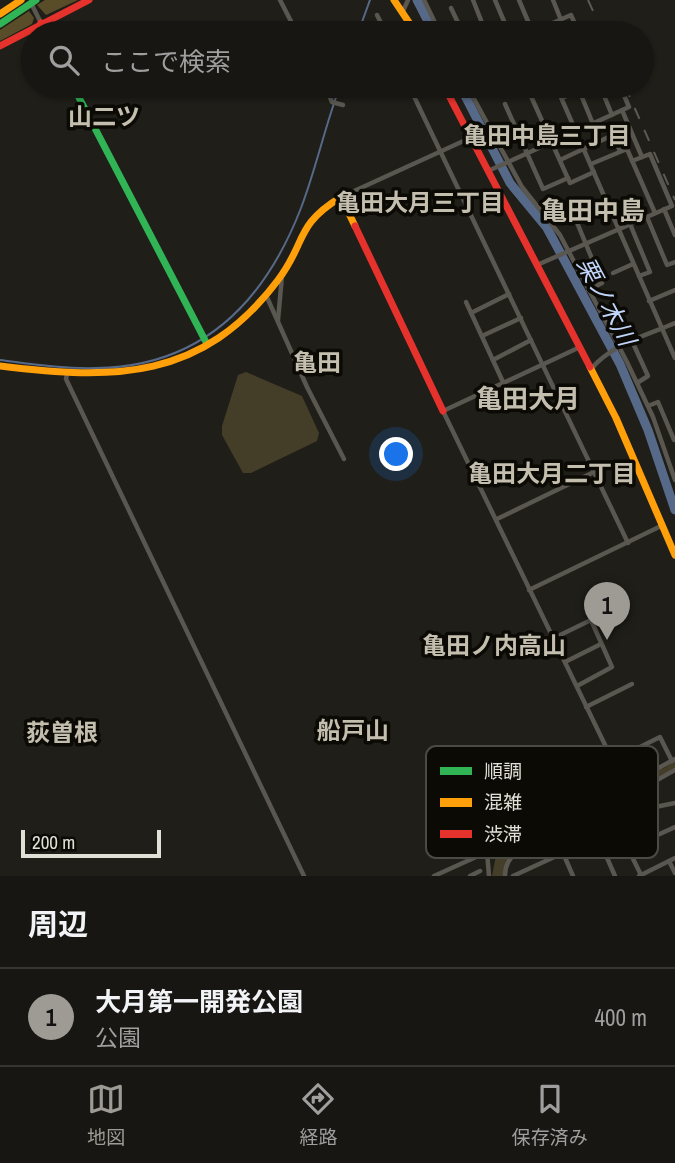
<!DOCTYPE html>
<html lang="ja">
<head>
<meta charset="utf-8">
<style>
	body { margin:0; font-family:"Archivo Narrow","Noto Sans JP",sans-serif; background:#211f1b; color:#f1f3f6 }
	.scale { position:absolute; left:21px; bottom:18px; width:140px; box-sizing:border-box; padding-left:7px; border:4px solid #e2dfd7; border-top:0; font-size:19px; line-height:24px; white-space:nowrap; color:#e2dfd7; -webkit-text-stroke:5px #0c0a05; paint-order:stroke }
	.you { position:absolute; left:397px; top:455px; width:24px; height:24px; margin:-18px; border:5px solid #fff; border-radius:50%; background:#1a73e8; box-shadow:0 0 0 10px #1a73e833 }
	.badge { display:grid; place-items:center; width:46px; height:46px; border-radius:50%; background:#9e9b94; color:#111; font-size:23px; font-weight:700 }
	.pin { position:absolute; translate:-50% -58px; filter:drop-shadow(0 2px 4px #0008) }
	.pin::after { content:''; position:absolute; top:37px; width:24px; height:21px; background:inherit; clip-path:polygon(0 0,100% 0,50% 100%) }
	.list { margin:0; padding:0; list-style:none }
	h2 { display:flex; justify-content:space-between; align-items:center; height:91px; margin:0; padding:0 28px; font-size:30px }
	h2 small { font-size:23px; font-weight:400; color:#9f9f9f }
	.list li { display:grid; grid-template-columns:46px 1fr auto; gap:21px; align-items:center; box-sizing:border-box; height:98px; padding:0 28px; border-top:2px solid #363532 }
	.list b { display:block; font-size:26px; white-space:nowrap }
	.list p { margin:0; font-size:23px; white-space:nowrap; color:#9f9f9f }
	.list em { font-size:23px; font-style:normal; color:#9f9f9f }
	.icon { flex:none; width:38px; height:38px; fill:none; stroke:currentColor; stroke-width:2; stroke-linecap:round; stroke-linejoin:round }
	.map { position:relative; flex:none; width:675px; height:876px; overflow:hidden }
	.search { position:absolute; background:#181612; box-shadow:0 2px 5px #0004; left:21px; right:21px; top:21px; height:77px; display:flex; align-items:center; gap:18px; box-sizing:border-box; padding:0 24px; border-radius:38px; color:#9f9f9f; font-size:26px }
	.sheet { height:189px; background:#181612 }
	nav { display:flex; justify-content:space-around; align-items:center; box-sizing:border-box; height:98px; border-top:2px solid #363532; background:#181612; font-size:19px; color:#9f9f9f }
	nav a { display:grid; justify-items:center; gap:4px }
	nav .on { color:#9e9b94 }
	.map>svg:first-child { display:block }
</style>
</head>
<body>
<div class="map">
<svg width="675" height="876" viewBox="0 0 675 876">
	<rect width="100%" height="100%" fill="#201e18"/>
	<!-- green -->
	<g fill="#443d28">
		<polygon points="246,372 302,396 319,433 317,441 251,473 243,473 222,435 222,426 238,375"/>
		<path d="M675 760V768L591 813C565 840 509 832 503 876H492L499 840 666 767Z"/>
	</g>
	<!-- forest -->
	<g fill="#584d28">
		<polygon points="45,0 78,0 46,15 37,5"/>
		<polygon points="29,11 34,18 32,24 0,41 0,30"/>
	</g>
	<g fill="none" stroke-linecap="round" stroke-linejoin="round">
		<!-- stream -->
		<g stroke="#566988" stroke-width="2">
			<polyline points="358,33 370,0"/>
			<path d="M0 360C32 364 64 369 96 368 202 367 265 301 301 208 316 169 325 126 340 86"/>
		</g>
		<!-- river -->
		<g stroke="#566988" stroke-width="9">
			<polyline points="417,0 434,33"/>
			<polyline points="460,86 510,183 547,228 620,364 648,430 675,510"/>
		</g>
		<!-- street -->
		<g stroke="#5a5751" stroke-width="4.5">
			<polyline points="280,0 297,33"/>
			<polyline points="424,0 440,33"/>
			<polyline points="473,0 486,33"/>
			<polyline points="495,0 509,33"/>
			<polyline points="519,0 533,33"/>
			<polyline points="553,0 561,20"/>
			<polyline points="33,7 41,23"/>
			<polyline points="451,8 463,33"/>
			<polyline points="403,11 408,0"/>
			<polyline points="377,15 386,33"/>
			<polyline points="530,33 571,15 579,33"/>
			<polyline points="325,86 332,102 343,105"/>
			<polyline points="409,86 628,543"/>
			<polyline points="467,86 522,187 560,235 627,362 653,417 675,480"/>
			<polyline points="533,86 535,91 530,94 570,183 594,172"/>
			<polyline points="556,86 675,358"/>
			<polyline points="600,86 612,115"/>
			<polyline points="579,90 593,124"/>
			<polyline points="562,98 590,86"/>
			<polyline points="505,104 543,189 568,178"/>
			<polyline points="622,110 642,157"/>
			<polyline points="560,160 613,135 620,151"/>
			<polyline points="591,164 627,149 655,213"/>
			<polyline points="488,171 629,107 620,86"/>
			<polyline points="341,197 470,138"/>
			<polyline points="579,205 571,208 602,283 588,290"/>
			<polyline points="664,209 675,235"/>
			<polyline points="647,217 667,265 675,262"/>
			<polyline points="630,224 650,272 639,276"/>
			<polyline points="537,265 672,206 650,154 632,161"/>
			<polyline points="613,273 633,264"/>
			<polyline points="266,295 307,387 344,459"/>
			<polyline points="649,301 675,290"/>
			<polyline points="466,302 503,382"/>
			<polyline points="471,313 509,294"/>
			<polyline points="278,320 282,276"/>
			<polyline points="482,336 521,318"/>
			<polyline points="632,341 648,376 637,383"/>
			<polyline points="578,348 443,411 624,784"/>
			<polyline points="493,360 531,340"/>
			<path d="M591 369C612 344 645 336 675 323"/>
			<polyline points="67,374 66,379 304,876"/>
			<polyline points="648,406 658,402 674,440"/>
			<polyline points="497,519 594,472"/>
			<polyline points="529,590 661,526"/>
			<polyline points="554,638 591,620 612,667 577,686"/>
			<polyline points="565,662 601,644"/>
			<polyline points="586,707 632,684"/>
			<polyline points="612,761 660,737 672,761"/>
			<polyline points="585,808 615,876"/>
			<polyline points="588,819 675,770"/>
			<polyline points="614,820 641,875"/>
			<polyline points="593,830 636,811 675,803"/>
			<polyline points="542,838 551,858"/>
			<polyline points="575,846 596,837"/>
			<polyline points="629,848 675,827"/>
			<polyline points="487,852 489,876"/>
			<polyline points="669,861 675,873"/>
			<polyline points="434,876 487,852 494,844 585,808 675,759"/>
			<polyline points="470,876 480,871"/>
			<path d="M505 876C504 841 563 831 588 821"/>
			<polyline points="513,876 563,853 573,876"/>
			<polyline points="639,876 675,858"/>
		</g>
		<!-- fast -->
		<g stroke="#30b455" stroke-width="7">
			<polyline points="0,24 36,0"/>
			<polyline points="73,86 207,344"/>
		</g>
		<!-- slow -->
		<g stroke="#ff9f0a" stroke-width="7">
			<polyline points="394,0 416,33"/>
			<polyline points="0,14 21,0"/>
			<path d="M0 366C114 380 202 381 278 280 307 242 294 226 341 197L355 226"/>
			<polyline points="590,367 616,418 675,555"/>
		</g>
		<!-- jam -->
		<g stroke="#e5322d" stroke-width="7">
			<polyline points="41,23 46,33"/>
			<polyline points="0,46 89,0"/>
			<polyline points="444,86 590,367"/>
			<polyline points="355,226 443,411"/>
		</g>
		<!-- rail -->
		<g stroke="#5c5a54" stroke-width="2" stroke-dasharray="12 12" stroke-linecap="butt">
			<polyline points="588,0 603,33"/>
			<polyline points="625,86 675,200"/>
		</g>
	</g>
	<g text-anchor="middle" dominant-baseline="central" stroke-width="7" stroke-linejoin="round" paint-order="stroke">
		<!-- neighbourhood labels -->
		<g font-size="24" font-weight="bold" fill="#c3beae" stroke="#0c0a05">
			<text x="104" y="116">山二ツ</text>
			<text x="547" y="135">亀田中島三丁目</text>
			<text x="420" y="202">亀田大月三丁目</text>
			<text x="317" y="362">亀田</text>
			<text x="552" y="473">亀田大月二丁目</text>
			<text x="494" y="645">亀田ノ内高山</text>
			<text x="353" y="730">船戸山</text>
			<text x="62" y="732">荻曽根</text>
		</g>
		<!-- water labels -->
		<g font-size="24" font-style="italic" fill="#c1d6fa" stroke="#0c0a05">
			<text transform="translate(607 301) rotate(62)">栗ノ木川</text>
		</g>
		<!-- quarter labels -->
		<g font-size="26" font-weight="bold" fill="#c3beae" stroke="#0c0a05">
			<text x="593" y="210">亀田中島</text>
			<text x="528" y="398">亀田大月</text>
		</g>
	</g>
	<!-- legend -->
	<rect x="426" y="746" width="232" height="112" rx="10" fill="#0c0a05" stroke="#4c4a44" stroke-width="2"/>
	<rect x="440" y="767" width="32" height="8" fill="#30b455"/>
	<rect x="440" y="798" width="32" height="9" fill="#ff9f0a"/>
	<rect x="440" y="830" width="32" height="8" fill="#e5322d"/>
	<g font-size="19" fill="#e2dfd7">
		<text x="484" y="778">順調</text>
		<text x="484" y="809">混雑</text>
		<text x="484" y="841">渋滞</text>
	</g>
</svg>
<div class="scale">200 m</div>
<div class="you"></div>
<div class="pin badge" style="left:607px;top:640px">1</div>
<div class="search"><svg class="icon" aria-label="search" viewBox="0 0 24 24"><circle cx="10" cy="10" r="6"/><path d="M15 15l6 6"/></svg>ここで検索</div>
</div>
<section class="sheet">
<h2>周辺<small></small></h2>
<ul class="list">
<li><span class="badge">1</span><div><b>大月第一開発公園</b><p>公園</p></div><em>400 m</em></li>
</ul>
</section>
<nav>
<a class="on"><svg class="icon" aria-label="map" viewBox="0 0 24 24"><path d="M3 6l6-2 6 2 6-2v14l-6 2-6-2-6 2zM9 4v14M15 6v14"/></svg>地図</a>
<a><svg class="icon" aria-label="directions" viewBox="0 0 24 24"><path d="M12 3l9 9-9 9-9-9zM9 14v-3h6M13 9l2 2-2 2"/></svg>経路</a>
<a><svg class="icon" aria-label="saved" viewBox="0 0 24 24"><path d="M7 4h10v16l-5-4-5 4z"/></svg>保存済み</a>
</nav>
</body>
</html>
